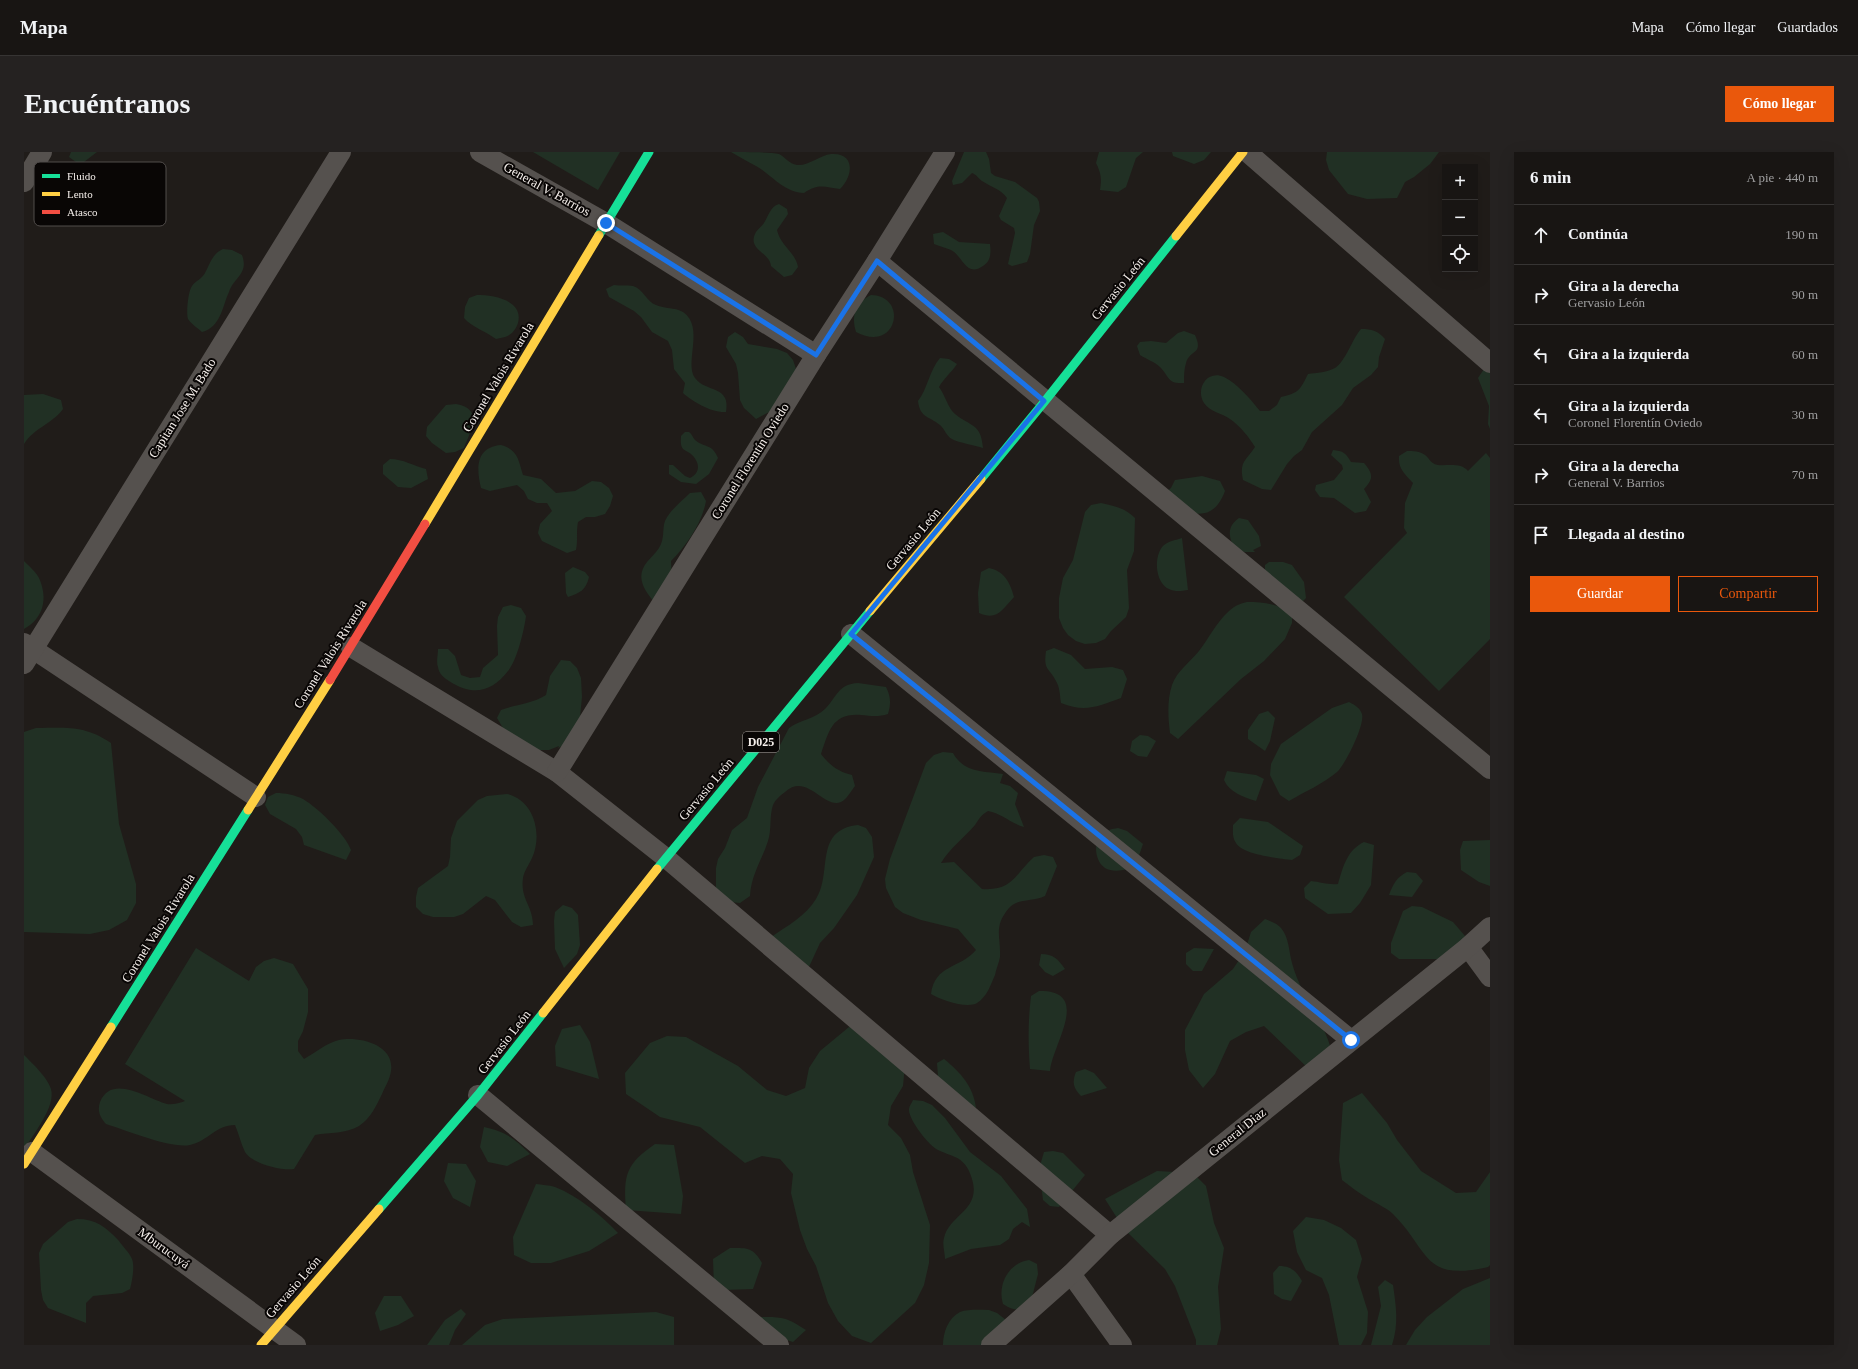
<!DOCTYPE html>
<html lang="es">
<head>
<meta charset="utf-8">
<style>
	body { margin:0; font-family:Georgia,serif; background:#252221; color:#f1f3f6 }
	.controls { position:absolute; right:12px; top:12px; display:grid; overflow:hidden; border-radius:0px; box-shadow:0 4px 16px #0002 }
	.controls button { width:36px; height:36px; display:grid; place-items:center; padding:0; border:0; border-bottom:1px solid #363433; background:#181513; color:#f1f3f6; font:20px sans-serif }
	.stop { position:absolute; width:12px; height:12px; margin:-9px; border:3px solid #1a73e8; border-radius:50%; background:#fff }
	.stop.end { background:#1a73e8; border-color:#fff; box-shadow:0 1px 4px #0008 }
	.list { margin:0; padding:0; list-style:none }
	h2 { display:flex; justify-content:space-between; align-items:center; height:52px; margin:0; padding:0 16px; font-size:17px }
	h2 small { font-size:13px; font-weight:400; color:#9f9fa0 }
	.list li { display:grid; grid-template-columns:26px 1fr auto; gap:12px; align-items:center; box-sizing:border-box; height:60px; padding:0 16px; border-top:1px solid #363433 }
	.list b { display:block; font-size:15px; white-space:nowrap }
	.list p { margin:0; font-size:13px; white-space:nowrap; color:#9f9fa0 }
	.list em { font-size:13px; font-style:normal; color:#9f9fa0 }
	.actions { display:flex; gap:8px; padding:12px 16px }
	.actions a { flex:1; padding:9px 0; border:1px solid #ea580c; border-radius:0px; text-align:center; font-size:14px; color:#ea580c }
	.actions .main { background:#ea580c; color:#fff }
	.icon { flex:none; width:22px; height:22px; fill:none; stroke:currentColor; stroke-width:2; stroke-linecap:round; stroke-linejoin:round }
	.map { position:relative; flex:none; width:1466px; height:1193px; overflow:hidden; border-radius:0px }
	header { display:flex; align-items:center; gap:24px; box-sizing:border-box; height:56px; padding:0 20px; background:#181513; border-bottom:1px solid #363433 }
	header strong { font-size:19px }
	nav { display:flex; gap:22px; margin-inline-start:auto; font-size:14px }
	.intro { display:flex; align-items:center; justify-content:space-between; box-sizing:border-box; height:96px; padding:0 24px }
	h1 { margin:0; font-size:28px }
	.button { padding:10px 18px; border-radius:0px; background:#ea580c; color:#fff; font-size:14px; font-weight:700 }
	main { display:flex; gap:24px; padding:0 24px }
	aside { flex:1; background:#181513; border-radius:0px; box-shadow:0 4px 16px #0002 }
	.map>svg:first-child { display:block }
</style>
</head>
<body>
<header>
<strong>Mapa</strong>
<nav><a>Mapa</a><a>Cómo llegar</a><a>Guardados</a></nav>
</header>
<div class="intro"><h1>Encuéntranos</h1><a class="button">Cómo llegar</a></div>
<main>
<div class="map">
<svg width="1466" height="1193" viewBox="0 0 1466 1193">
	<rect width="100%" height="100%" fill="#201c19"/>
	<!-- green -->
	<g fill="#213024">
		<polygon points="47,0 73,0 56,13 45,5"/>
		<polygon points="509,0 596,0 574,38"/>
		<path d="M707 0C718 0 746 0 755 2 761 5 765 12 773 13 785 14 796 3 807 2 832 0 829 25 816 37 801 35 794 31 780 41 760 40 749 24 732 14 723 9 715 5 707 0Z"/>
		<path d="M940 0H962L965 7 967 21 971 24 991 30 1013 46 1015 50 1016 59 1010 73 1006 102 1003 110 988 114 984 112 991 81 990 76 977 68 975 64 983 46C977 37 967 35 958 29 954 26 953 23 948 21L938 31 929 33 928 29Z"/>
		<path d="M1075 0H1119L1112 6 1102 35 1094 40 1076 38C1078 27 1077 21 1072 11Z"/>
		<polygon points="1148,0 1187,0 1180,8 1170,12 1149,4"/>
		<polygon points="1303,0 1415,0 1406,12 1390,25 1381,30 1373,46 1343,47 1324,42 1305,18 1302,8"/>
		<path d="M755 52 763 57 764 62 753 78C756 93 772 101 774 115L768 123 760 125 747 114C746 100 722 98 732 80 734 77 738 74 740 71 745 63 746 55 755 52Z"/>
		<path d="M919 80 935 90 966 92C967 101 967 109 959 114 942 126 939 104 927 98 922 96 915 94 910 92L909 82Z"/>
		<path d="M199 97 208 98 218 103C225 122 210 125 205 140 198 155 197 175 178 180 174 176 167 172 164 167 162 162 164 139 168 134 171 129 178 127 181 121 186 112 188 102 199 97Z"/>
		<path d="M590 133C596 134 603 133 609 134 619 137 623 150 632 153 641 157 650 155 659 160 681 175 660 211 671 226 682 241 707 233 702 260 688 261 669 250 659 241L661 231 650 217 648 198 644 189 628 180 617 165 610 159 585 145 582 137Z"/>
		<path d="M453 143C464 143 480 145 489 153 500 162 494 181 481 185 478 186 475 186 472 187 461 179 448 175 440 166L441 155 445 146Z"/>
		<path d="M847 143C885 144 873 202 832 180 827 164 831 151 847 143Z"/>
		<path d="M1337 177C1348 177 1354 179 1361 187L1355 205 1354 215 1347 223 1329 236 1318 253 1288 280 1278 298 1270 304 1263 312 1247 338 1238 337 1219 328C1215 309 1222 309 1231 295 1225 285 1216 274 1206 267 1198 261 1186 260 1180 251 1171 237 1183 217 1200 225 1214 232 1226 247 1236 259H1245L1253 253 1257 245C1275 241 1276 238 1284 222 1292 221 1304 220 1311 216 1322 209 1328 187 1337 177Z"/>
		<path d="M1160 179 1171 183C1180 203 1166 197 1162 211 1160 217 1160 224 1160 231 1143 232 1146 225 1136 215 1131 210 1122 207 1116 203L1113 194 1116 190 1127 189 1142 191 1154 181Z"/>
		<polygon points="711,180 719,185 724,192 753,197 763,201 769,208 772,217 772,227 749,258 732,267 720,256 716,248 714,221 712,212 702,195 704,185"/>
		<path d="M916 206 925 207 933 212C927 221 920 226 915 235 921 243 924 256 931 262 947 275 957 271 959 296 951 293 935 291 928 287 922 284 921 277 916 273 905 264 896 266 894 249 904 236 905 219 916 206Z"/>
		<polygon points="1460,217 1466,220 1466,277 1464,272 1465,254 1454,226"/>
		<path d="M19 242 37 248 39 257C28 272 10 276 0 292V243Z"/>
		<path d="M432 252C460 257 447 278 440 296L431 300 422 301 408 291 402 284 403 275 422 253Z"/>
		<path d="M661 280H665C668 282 669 286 671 288 680 296 688 291 694 306L685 322 672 332 657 330 645 322V313H649L661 324 666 326C677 321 676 310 667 302 665 300 661 299 659 297 656 293 657 288 657 284Z"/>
		<path d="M477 293C494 298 494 307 499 323L517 327 532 341 551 339 568 329 577 330 585 336 589 344 586 354 581 362 571 365H562L554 370C552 380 554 388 552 398L543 401 518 389 514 381 516 372 528 359 523 351H513L504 347 500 339 493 333 466 339 457 336C452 316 452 295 477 293Z"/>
		<path d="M1309 298C1319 299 1322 301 1327 310L1340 311C1350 323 1349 327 1340 337L1347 350 1342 359 1331 361 1310 346 1296 345 1291 338 1292 333 1310 328 1319 317 1318 313 1307 303Z"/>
		<path d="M1383 299C1389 299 1396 299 1401 303 1406 307 1407 312 1414 313 1423 314 1437 310 1444 319L1462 301 1466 306V487L1415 539 1320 445 1383 381 1380 376 1381 351 1389 331C1381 322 1374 317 1375 304Z"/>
		<path d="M366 307C379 307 390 314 402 317L404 327 387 336 374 335 359 322V313Z"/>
		<path d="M1178 324 1196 329 1201 339C1187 377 1160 358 1132 348L1147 336 1151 328Z"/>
		<path d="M677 340 682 349C678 371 663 393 647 409L648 429 631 451C620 438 611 425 623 410 627 405 632 401 635 396 641 387 638 377 641 369 646 358 658 349 666 341Z"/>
		<path d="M1077 351C1091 354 1101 356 1111 366L1110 399 1103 418 1105 456 1102 465 1087 479 1081 487 1072 491 1061 492 1052 489 1044 483 1039 476 1035 466V446L1039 426 1049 408 1061 360 1067 353Z"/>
		<path d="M1215 366 1224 368 1235 384 1237 394 1229 398 1231 400H1221L1211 398C1205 385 1202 375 1215 366Z"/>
		<path d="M1158 386 1164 438C1157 439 1151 440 1145 437 1131 431 1129 403 1140 393 1145 389 1152 388 1158 386Z"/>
		<path d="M0 409C5 414 12 420 15 426 24 446 20 466 0 477Z"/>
		<polygon points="1245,410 1259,410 1268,413 1280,430 1282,446 1278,450 1241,422 1241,413"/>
		<path d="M549 415 561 420 565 425C562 438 556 441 544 445L542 441 541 421Z"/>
		<path d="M965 416C980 419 986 430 990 445 978 458 973 469 955 461L954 441 957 420Z"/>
		<path d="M1223 450C1240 450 1254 452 1268 461V471L1261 487 1240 509 1217 527 1154 587 1146 581C1144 565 1143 548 1148 533 1153 519 1166 510 1175 499 1185 486 1192 471 1204 460 1210 454 1215 452 1223 450Z"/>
		<path d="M487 453 497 456 502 464C500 479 493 508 484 519 467 541 448 544 425 529 420 526 415 522 414 515 412 510 414 503 414 497H424L431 504 437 523 446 526 456 525 459 516 474 503 473 474 474 465 479 455Z"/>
		<path d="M1030 496 1047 503 1061 517 1088 515 1099 518 1103 527 1097 546C1074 554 1062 561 1037 551 1036 545 1036 537 1033 531 1026 515 1019 520 1022 499Z"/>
		<path d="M537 508 546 509 553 516 557 526 558 545 556 565 542 592 534 596 535 594 525 598H515L482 581 473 566 477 558C493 552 508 552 522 543L526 524Z"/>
		<path d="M834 531 862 535C867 545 867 552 864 562 855 565 847 564 837 563 808 561 805 579 797 602 805 613 815 620 828 623L831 634C827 639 823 647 817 650 799 657 783 620 761 640 757 643 751 648 749 653 745 665 748 677 744 689 738 708 727 723 726 744L716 751 706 750 692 736V716L694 707 701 696 708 678 723 666 734 635 765 576C776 568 791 567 801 557 813 545 814 532 834 531Z"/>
		<path d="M1325 550C1331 553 1336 556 1338 562 1341 573 1321 613 1313 620 1299 632 1280 640 1265 649L1256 643 1246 623 1247 612 1257 592 1308 556Z"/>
		<polygon points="1244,559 1251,566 1246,589 1241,599 1224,587 1224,578 1235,562"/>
		<path d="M12 576C43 576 60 573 87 591L95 672 112 732V751L103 768 85 778 66 782 0 780V580Z"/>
		<polygon points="1116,583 1124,584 1132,589 1123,605 1114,604 1106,599 1108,589"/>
		<path d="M919 600 929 601C940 621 959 619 979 622L976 631 986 634 994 641 991 652 1000 675C986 671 977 661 964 659 956 664 956 666 951 673 940 686 926 696 917 711L930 710 958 737C989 739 990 723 1010 705L1020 703 1029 705 1033 714 1021 744C1009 750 994 746 985 756 969 775 977 784 976 805 975 811 972 817 971 823 967 832 963 845 953 851 943 857 917 848 907 842 911 812 936 817 952 798L934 777 897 768 879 761 871 755 862 736 861 727 866 707 902 611 910 603Z"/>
		<path d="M1203 619 1232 623 1240 627 1232 649C1219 645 1205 640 1200 628Z"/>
		<path d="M252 641C261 641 271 643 279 647 294 656 321 682 327 698L322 708 280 693 278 685 272 677 246 662 241 653 244 645Z"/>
		<path d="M483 642C510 648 519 682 508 706 505 713 500 719 499 726 496 747 509 754 509 773L497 775 488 770 471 748 462 744 439 762 430 765H409L399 762 392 755V745L394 736 424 714 426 705 427 686 433 669 454 648 463 644Z"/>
		<path d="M1216 666 1244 670 1279 694 1276 703 1268 708C1254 706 1219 703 1212 691 1208 685 1209 680 1209 673Z"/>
		<path d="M834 673 842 676 848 685 850 705 833 743 810 776 796 791 784 817 747 785C763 774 782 764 792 747 809 721 789 678 834 673Z"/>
		<path d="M1094 676 1103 679 1119 692 1111 715C1103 718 1089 721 1081 716 1071 709 1069 692 1077 683 1082 678 1088 677 1094 676Z"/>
		<polygon points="1466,688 1466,734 1455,730 1437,718 1436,698 1439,689"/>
		<path d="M1340 690 1350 693 1347 733 1336 751 1327 761 1304 762 1281 746 1280 736 1287 729C1297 730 1304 733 1314 732 1319 715 1323 698 1340 690Z"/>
		<path d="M1383 720 1392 721 1399 729 1388 745 1365 743C1369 732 1373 725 1383 720Z"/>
		<polygon points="539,753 548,756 554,763 556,793 553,802 540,816 531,797 530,769 531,760"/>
		<polygon points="1388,754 1398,755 1429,770 1441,784 1440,792 1416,807 1375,807 1367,801 1367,791 1379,759"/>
		<path d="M1241 767C1246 769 1254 772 1257 776 1265 785 1265 800 1268 811 1276 842 1299 867 1307 897L1287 919 1240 874 1222 880 1206 889 1191 922 1179 936 1165 918 1161 898V878L1180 842 1209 817 1221 799 1227 780Z"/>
		<path d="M172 796 225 829 232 815 240 809 250 806 269 812 284 837V860L279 879 274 889V899L280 907C291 901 302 891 315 888 334 884 371 892 367 919 366 927 361 935 358 942 352 954 347 966 335 974 322 982 306 980 291 983L270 1017C258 1019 228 1012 221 1000 217 992 215 982 211 973 192 973 184 989 166 993 147 997 102 978 82 972 76 965 73 959 76 950 88 921 124 947 143 952 148 953 156 951 161 949L101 912Z"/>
		<polygon points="1170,796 1190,797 1178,819 1169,819 1162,812 1162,801"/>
		<path d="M1017 802C1029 802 1034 807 1041 817L1029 824 1021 820 1015 813Z"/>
		<path d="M1015 839C1069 838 1028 893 1026 919L1006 917C1004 892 1004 868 1007 844Z"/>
		<polygon points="556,873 566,890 575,927 532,914 531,894 538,877"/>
		<polygon points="844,873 881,913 879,934 867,954 864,973 877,986 886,1003 889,1020 906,1073 905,1111 900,1133 891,1151 847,1191 828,1184 814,1169 804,1151 792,1114 783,1097 776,1078 767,1041 769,1022 756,1007 738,1004 721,1011 676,975 636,965 602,942 601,921 626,891 643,884 662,885 714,914 743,938 762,944 781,936 785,916 796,899 825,875"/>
		<path d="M0 903C8 911 24 926 27 937 32 955 9 982 0 998Z"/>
		<path d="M920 907C937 921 949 934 952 956L915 937 913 911Z"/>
		<path d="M1061 917 1070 921 1083 936 1057 944C1049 936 1048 930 1052 920Z"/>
		<path d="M1338 941 1363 971 1373 988 1397 1019 1432 1041 1452 1040 1466 1020V1113L1464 1115C1398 1130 1406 1099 1369 1062 1363 1056 1353 1052 1345 1047 1335 1041 1327 1035 1318 1028L1315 1008 1319 951Z"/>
		<path d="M889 948 899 949 908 953 921 966 946 1000 977 1024 1003 1057 1006 1075 998 1070 989 1077 985 1087 976 1093 947 1097 921 1107C921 1101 918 1092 920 1086 926 1060 964 1058 944 1017 937 1004 926 1004 914 998 905 994 884 967 885 957 885 954 888 951 889 948Z"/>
		<path d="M460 975C482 980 490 986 506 1002L483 1014 464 1010 456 995Z"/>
		<path d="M631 992 650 993 659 1044 657 1062 602 1058C599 1023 602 1012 631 992Z"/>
		<polygon points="1029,999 1039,1001 1061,1023 1035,1055 1026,1054 1019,1048 1015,1017 1020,1000"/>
		<polygon points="424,1011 442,1012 452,1029 446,1055 429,1046 420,1029"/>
		<polygon points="1133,1019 1169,1021 1182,1034 1190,1071 1200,1096 1194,1135 1197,1177 1193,1193 1172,1193 1172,1188 1151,1134 1141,1117 1100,1077 1081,1047"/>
		<path d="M512 1032C518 1033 525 1033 531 1035 554 1044 577 1063 594 1081L565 1099 527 1111H507L490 1103 489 1085Z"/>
		<polygon points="1282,1065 1300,1068 1317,1076 1332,1088 1338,1107 1333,1125 1344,1160 1343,1181 1337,1193 1315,1193 1305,1143 1298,1126 1282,1118 1273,1100 1269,1079"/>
		<path d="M53 1067C72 1067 82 1075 95 1089 99 1095 105 1100 108 1107 111 1115 108 1129 106 1137L98 1141 69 1144 62 1151V1171L24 1156 19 1148 17 1138 15 1101 19 1092 44 1070Z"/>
		<path d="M706 1096C723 1096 729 1095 738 1111L729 1137 699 1138 690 1135 689 1107Z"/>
		<path d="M1005 1108 1013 1112 1014 1122 1006 1153C995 1159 989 1159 979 1152 973 1132 985 1111 1005 1108Z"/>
		<path d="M1255 1114C1267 1114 1272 1119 1278 1129L1267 1149 1258 1147 1250 1142 1249 1121Z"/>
		<polygon points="1466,1126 1466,1193 1382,1193 1391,1178 1403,1165 1439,1137"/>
		<path d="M1361 1128 1369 1133C1372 1154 1375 1172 1368 1193H1347L1357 1154 1354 1135Z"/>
		<polygon points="360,1144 377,1144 390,1164 374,1173 356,1179 351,1161"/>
		<polygon points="437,1157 442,1162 431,1178 425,1193 403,1193 421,1168"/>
		<path d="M965 1158 973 1161 982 1168 973 1193H919C919 1181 924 1166 936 1160 944 1157 956 1158 965 1158Z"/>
		<polygon points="632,1160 650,1165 650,1193 438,1193 461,1173 479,1167"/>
		<path d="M729 1165C755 1165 760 1163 782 1178L769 1190 750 1184Z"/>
	</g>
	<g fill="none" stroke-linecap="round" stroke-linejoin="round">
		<!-- street -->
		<g stroke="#55514e" stroke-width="20">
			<polyline points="456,0 582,71 792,203"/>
			<polyline points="1223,0 1466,211"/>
			<polyline points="0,30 18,0"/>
			<polyline points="853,109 1466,617"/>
			<polyline points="827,482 1327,888"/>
			<polyline points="0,491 232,645"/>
			<polyline points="327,495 533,620 642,706 1086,1083"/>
			<polyline points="0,512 317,0"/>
			<polyline points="533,620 792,203 853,109 921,0"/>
			<polyline points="1444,795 1466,825"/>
			<polyline points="454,943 755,1193"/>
			<polyline points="8,1000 272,1193"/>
			<polyline points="1047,1122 1098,1193"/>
			<polyline points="967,1193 1047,1122 1086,1083 1444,795 1466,775"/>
		</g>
		<!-- fast -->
		<g stroke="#16e098" stroke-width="9">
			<polyline points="575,83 625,0"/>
			<polyline points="957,327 1021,249 1152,84"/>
			<polyline points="633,717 846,459"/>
			<polyline points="87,875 224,658"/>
			<polyline points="355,1057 454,943 519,861"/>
		</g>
		<!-- slow -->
		<g stroke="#ffcf43" stroke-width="9">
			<polyline points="1152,84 1219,0"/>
			<polyline points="401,372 575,83"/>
			<polyline points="846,459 957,327"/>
			<polyline points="224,658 306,528"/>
			<polyline points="519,861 633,717"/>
			<polyline points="0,1012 87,875"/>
			<polyline points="237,1193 355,1057"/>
		</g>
		<!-- jam -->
		<polyline stroke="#f24e42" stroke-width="9" points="306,528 401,372"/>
	</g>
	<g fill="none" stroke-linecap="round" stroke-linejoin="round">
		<!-- route -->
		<polyline stroke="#1a73e8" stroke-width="5" points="582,71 792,203 853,109 1020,249 827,482 1327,888"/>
	</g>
	<g text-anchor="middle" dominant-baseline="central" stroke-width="4" stroke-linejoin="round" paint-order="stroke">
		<!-- shield labels -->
		<rect fill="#090605" stroke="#aea8a5" stroke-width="1" x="719" y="580" width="36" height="20" rx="3"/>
		<g font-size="12" font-weight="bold" fill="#f4eeea">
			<text x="737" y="590">D025</text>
		</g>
		<!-- street labels -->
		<g font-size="13" fill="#f4eeea" stroke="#090605">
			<text transform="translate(523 37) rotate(29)">General V. Barrios</text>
			<text transform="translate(1094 136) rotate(-51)">Gervasio León</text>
			<text transform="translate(474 225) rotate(-59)">Coronel Valois Rivarola</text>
			<text transform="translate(158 256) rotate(-58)">Capitan Jose M. Bado</text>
			<text transform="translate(726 309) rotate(-58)">Coronel Florentín Oviedo</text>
			<text transform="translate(889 387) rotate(-50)">Gervasio León</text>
			<text transform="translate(306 502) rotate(-58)">Coronel Valois Rivarola</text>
			<text transform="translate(682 637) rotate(-50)">Gervasio León</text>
			<text transform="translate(134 776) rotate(-58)">Coronel Valois Rivarola</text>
			<text transform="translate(480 890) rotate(-52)">Gervasio León</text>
			<text transform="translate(1213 980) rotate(-39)">General Diaz</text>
			<text transform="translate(140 1096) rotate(36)">Mburucuyá</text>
			<text transform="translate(269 1135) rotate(-49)">Gervasio León</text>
		</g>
	</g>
	<!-- legend -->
	<rect x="10" y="10" width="132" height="64" rx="6" fill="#090605" stroke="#504c4a" stroke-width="1"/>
	<rect x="18" y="22" width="18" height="4" fill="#16e098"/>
	<rect x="18" y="40" width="18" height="4" fill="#ffcf43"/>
	<rect x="18" y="58" width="18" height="4" fill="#f24e42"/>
	<g font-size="11" fill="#f4eeea">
		<text x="43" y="28">Fluido</text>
		<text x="43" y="46">Lento</text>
		<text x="43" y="64">Atasco</text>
	</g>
</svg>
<div class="controls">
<button>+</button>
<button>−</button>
<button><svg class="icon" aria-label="locate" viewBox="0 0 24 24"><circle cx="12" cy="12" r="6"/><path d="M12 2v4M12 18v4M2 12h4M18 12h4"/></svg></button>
</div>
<div class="stop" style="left:1327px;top:888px"></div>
<div class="stop end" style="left:582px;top:71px"></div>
</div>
<aside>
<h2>6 min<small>A pie · 440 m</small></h2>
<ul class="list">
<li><svg class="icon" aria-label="ahead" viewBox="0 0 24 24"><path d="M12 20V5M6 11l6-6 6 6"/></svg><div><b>Continúa</b></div><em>190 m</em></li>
<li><svg class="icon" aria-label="right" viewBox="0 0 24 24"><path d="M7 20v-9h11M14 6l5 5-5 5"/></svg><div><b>Gira a la derecha</b><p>Gervasio León</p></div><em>90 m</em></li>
<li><svg class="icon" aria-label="left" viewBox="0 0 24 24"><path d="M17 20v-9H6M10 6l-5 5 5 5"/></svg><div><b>Gira a la izquierda</b></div><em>60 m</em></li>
<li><svg class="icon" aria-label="left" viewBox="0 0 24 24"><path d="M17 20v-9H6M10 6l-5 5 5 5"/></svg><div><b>Gira a la izquierda</b><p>Coronel Florentín Oviedo</p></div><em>30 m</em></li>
<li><svg class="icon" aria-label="right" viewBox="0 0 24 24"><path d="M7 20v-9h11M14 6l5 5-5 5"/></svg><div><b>Gira a la derecha</b><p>General V. Barrios</p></div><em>70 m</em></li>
<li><svg class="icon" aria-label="arrive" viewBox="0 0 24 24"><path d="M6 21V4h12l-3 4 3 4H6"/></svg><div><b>Llegada al destino</b></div></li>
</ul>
<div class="actions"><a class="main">Guardar</a><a>Compartir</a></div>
</aside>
</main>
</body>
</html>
